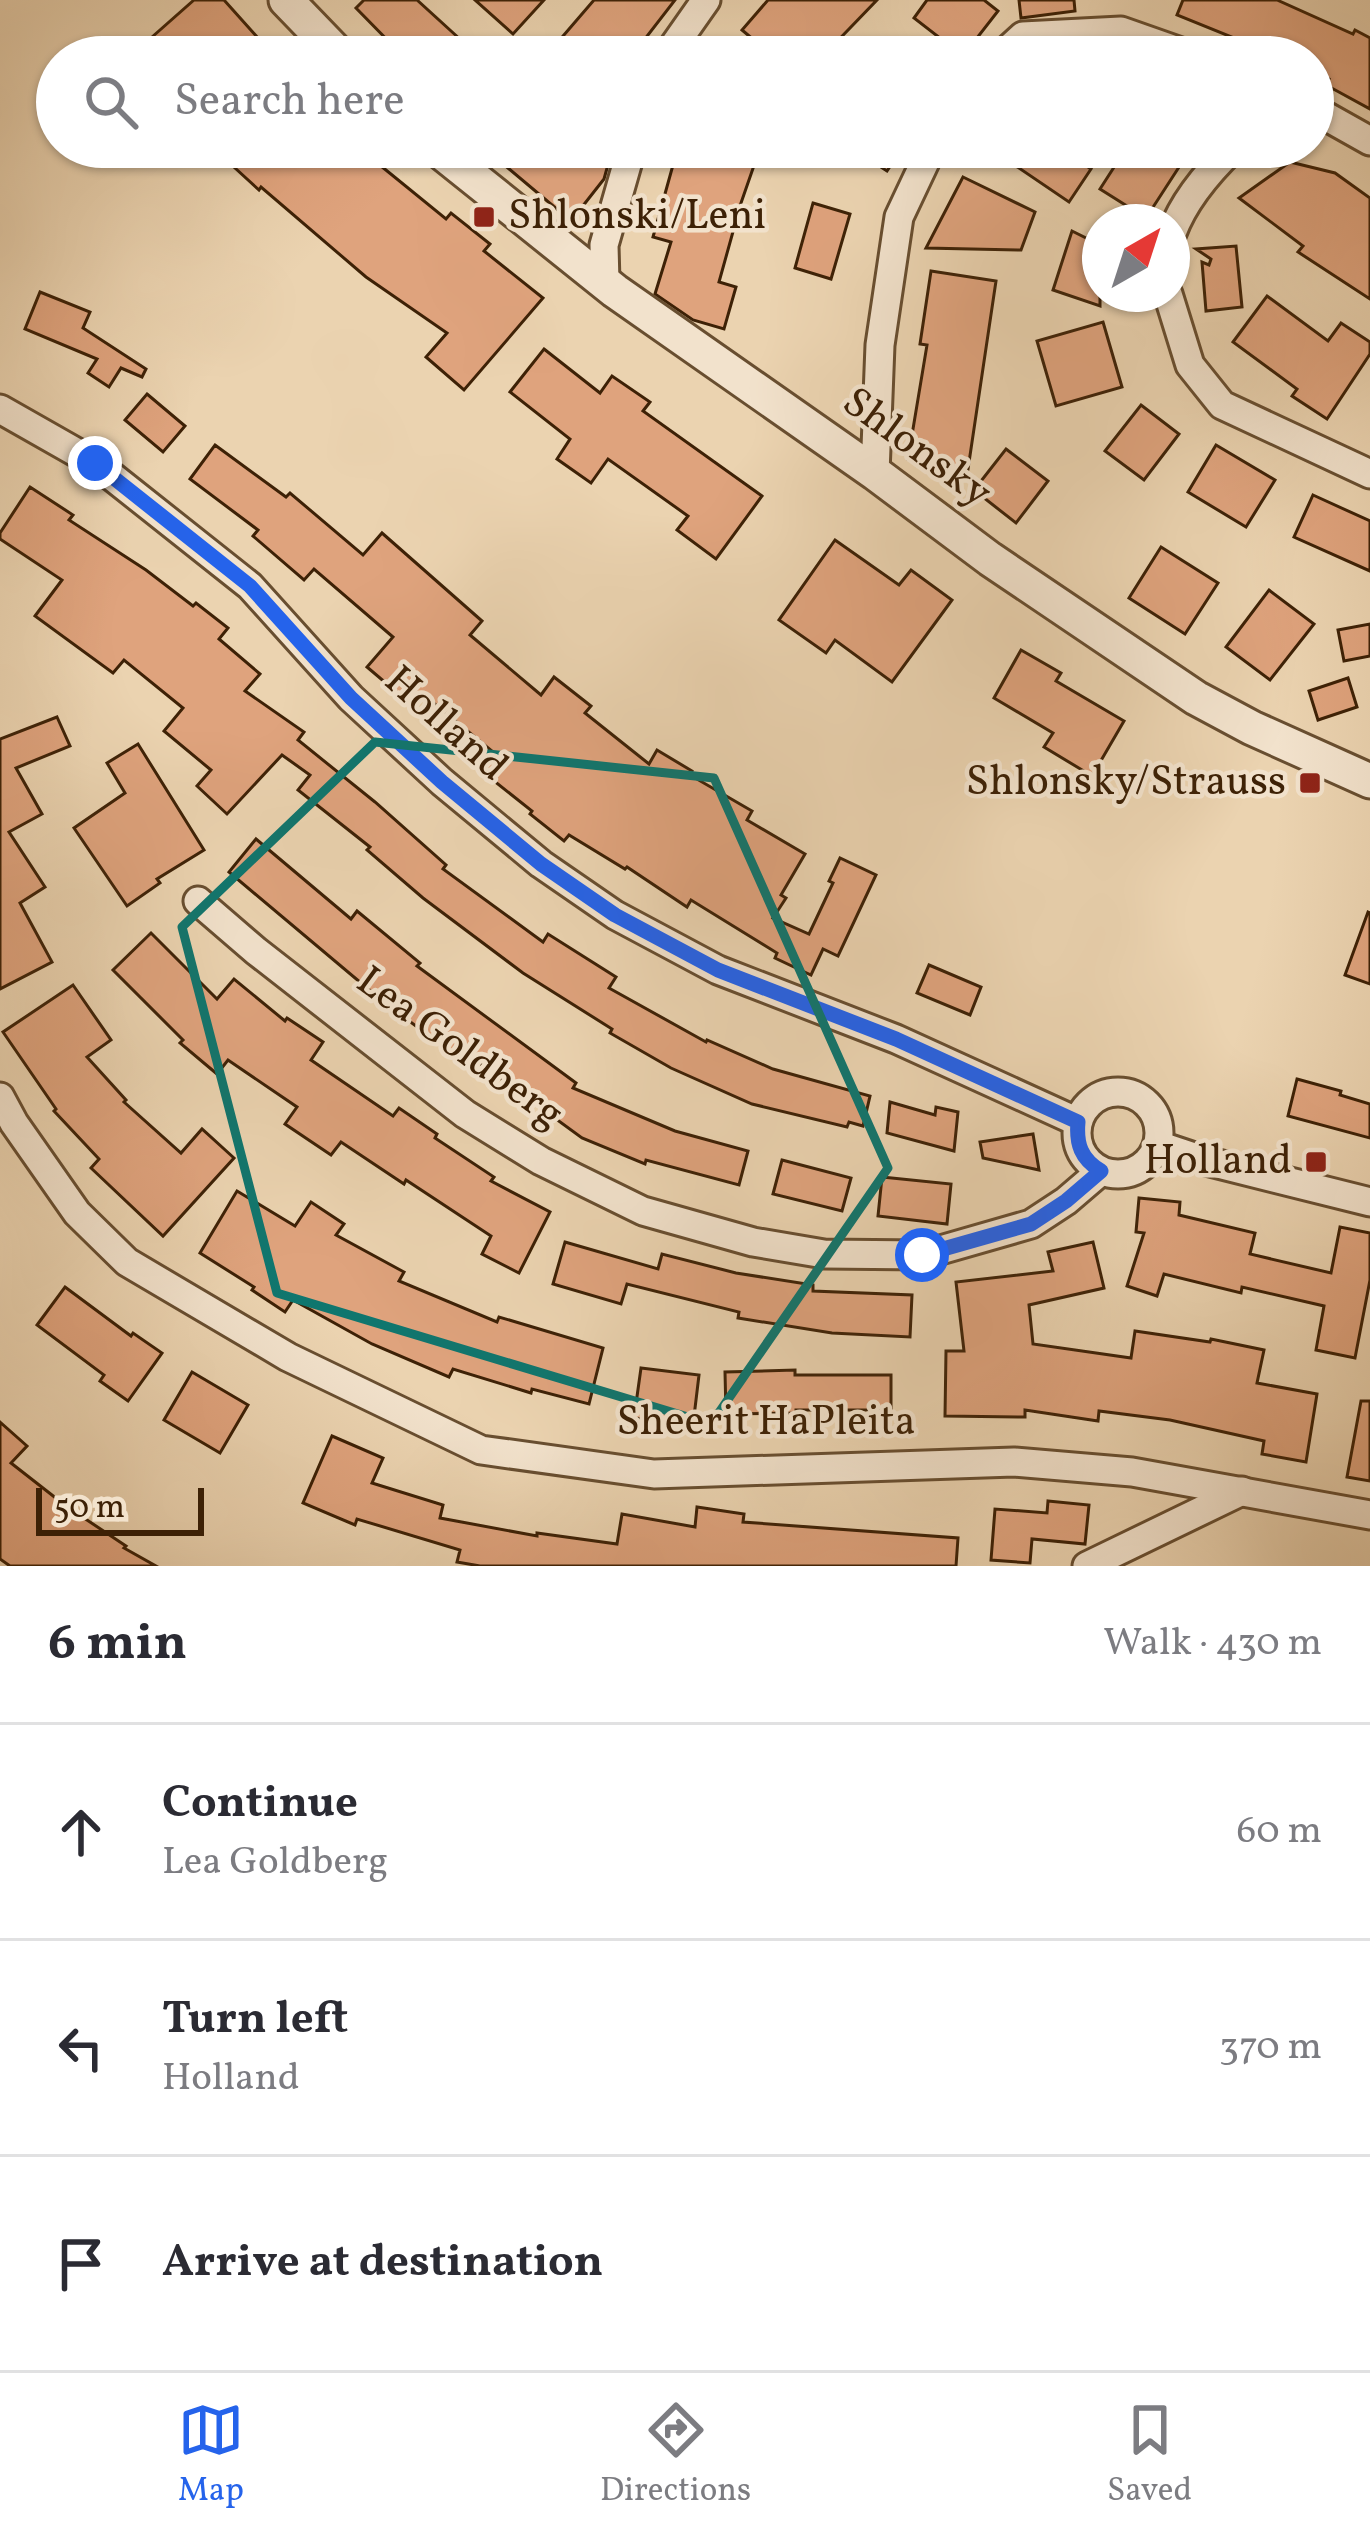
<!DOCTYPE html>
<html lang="en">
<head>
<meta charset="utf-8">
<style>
	body { margin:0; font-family:Vollkorn,serif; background:#f2f2f3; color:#2b2b33 }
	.compass { position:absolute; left:1082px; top:204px; width:108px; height:108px; border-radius:50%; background:#fff; box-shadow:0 3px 9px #0004; rotate:39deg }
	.scale { position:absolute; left:36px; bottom:30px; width:168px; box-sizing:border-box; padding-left:12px; border:6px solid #3d2106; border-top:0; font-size:33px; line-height:42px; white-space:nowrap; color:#3d2106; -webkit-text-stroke:9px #f2e2cc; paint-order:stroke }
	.stop { position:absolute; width:36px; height:36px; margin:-27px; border:9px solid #2563eb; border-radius:50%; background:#fff }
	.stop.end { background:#2563eb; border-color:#fff; box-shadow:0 3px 12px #0008 }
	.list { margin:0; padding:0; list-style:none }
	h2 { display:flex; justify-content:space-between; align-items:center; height:156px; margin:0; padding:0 48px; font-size:51px }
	h2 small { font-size:39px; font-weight:400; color:#7c7c81 }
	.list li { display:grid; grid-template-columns:78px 1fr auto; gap:36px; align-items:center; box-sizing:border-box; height:216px; padding:0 48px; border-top:3px solid #e1e1e2 }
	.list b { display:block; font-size:45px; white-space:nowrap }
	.list p { margin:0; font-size:39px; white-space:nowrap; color:#7c7c81 }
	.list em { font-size:39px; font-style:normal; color:#7c7c81 }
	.icon { flex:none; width:66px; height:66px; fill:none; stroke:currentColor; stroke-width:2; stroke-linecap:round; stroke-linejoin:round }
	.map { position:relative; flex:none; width:1370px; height:1566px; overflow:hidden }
	.search { position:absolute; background:#fff; box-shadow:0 3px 9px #0004; left:36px; right:36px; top:36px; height:132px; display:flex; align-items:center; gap:30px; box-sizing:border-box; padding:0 42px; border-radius:66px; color:#7c7c81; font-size:45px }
	.sheet { height:804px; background:#fff }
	nav { display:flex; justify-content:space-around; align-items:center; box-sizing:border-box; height:168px; border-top:3px solid #e1e1e2; background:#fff; font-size:33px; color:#7c7c81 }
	nav a { display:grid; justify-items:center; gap:6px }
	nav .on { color:#2563eb }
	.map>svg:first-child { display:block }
</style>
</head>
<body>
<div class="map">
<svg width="1370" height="1566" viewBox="0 0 1370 1566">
	<rect width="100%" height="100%" fill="#ebd3b0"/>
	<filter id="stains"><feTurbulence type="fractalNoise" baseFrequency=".00167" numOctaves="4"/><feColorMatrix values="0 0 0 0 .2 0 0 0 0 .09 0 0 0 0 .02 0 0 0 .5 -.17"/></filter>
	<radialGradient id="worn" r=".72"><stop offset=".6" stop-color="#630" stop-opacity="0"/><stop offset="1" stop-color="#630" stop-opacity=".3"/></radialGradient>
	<!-- building -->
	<g fill="#dfa37d" stroke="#3d2106" stroke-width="3">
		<polygon points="194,0 224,0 275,57 154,57 143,45"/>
		<polygon points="364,0 417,0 462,41 447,57 404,57 356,8"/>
		<polygon points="475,0 544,0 513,34"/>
		<polygon points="594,0 675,0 631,57 545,57"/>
		<polygon points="768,0 877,0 822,57 774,57 742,30"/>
		<polygon points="927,0 984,0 998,11 963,56 914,18"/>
		<polygon points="1019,0 1074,0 1075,11 1021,18"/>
		<polygon points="1183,0 1277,0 1353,34 1355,30 1370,38 1370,109 1326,85 1329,79 1313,71 1313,57 1281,57 1177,15"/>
		<polygon points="232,147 398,147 381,166 446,219 451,213 490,244 484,251 543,298 464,390 426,357 447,333 366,277 261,187 259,190 223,157"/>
		<polygon points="483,147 592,147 609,161 604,179 571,221"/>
		<polygon points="678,147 739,147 758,154 741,203 719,282 736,287 724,329 693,320 655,294 671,242 653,237"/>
		<polygon points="850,147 903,147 887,171"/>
		<polygon points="988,147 1058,147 1091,169 1069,202"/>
		<polygon points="1127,147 1192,147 1146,218 1100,189"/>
		<polygon points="1290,162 1335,173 1370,198 1370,299 1298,252 1303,246 1239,198"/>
		<polygon points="963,177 1035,212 1021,250 926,248"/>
		<polygon points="813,203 850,214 831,279 795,268"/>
		<polygon points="1072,231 1100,245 1100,306 1053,290"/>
		<polygon points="1236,246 1242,307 1206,311 1202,262 1209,265 1211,259 1196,249"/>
		<polygon points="931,271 996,281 968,469 908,459 927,345 920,344"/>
		<polygon points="40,292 90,312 83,328 146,369 142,377 121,368 109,387 88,373 97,359 25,329"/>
		<polygon points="1267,296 1328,341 1341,323 1370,342 1370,354 1327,419 1292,396 1297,389 1233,342"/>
		<polygon points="1103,322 1122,387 1056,406 1037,341"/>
		<polygon points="544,349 600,393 612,376 650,402 643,411 762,496 716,559 677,530 688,516 608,459 591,483 557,459 570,439 510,392"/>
		<polygon points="147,394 185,426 163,452 125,420"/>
		<polygon points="1141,405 1179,434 1144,480 1105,451"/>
		<polygon points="215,445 286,497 290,493 363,555 382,533 482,621 470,635 541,695 554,677 591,706 585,713 649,764 657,750 692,771 690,775 752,811 747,820 805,854 781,895 786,898 773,918 809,934 833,883 829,881 840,858 876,875 838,956 823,949 811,975 775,958 777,953 691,900 687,907 627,867 625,869 569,835 564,841 530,814 532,811 479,769 493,752 424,695 414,707 367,667 393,637 314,569 304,580 253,536 258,530 190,479"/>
		<polygon points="1216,445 1275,480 1246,527 1188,492"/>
		<polygon points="1006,449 1048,481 1016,523 974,490"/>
		<polygon points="30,487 73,515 69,520 146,570 193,606 196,603 228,628 219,639 260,674 245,691 304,732 298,740 375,802 446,865 443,869 543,942 548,934 616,977 609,988 706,1042 707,1040 773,1069 870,1096 863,1126 849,1122 847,1127 752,1104 671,1068 610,1033 612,1029 523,973 423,898 367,850 370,847 298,790 310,775 282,755 227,814 197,786 211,770 164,731 183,708 124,660 113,673 35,616 62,580 0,539 0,533"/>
		<polygon points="1313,495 1370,521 1370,571 1294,537"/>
		<polygon points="835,540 899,585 911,570 952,600 892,682 835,640 826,653 779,620"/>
		<polygon points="1161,547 1218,583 1185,634 1129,598"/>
		<polygon points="1269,590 1314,624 1270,680 1226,647"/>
		<polygon points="1370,624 1370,656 1344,661 1338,630"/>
		<polygon points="1021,650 1061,673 1056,681 1124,721 1092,776 1044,747 1053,733 994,698"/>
		<polygon points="1348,678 1357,707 1318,720 1309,691"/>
		<polygon points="57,717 70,746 16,768 42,814 9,832 45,887 20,903 52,962 0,989 0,739"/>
		<polygon points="138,744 204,850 157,879 160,883 127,906 74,828 125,793 107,763"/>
		<polygon points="256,839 351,919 357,911 420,963 417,966 576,1083 573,1088 675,1131 748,1151 739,1185 646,1160 645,1164 582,1138 474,1059 469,1065 386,1004 229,872"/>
		<polygon points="1368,912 1370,913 1370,984 1345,975"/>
		<polygon points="151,933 217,999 234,979 285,1021 287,1018 323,1042 311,1060 393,1116 399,1108 437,1134 435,1138 494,1177 491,1181 550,1212 519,1273 482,1254 491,1236 406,1180 404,1184 341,1142 331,1155 285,1124 297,1107 228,1060 217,1074 180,1043 183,1040 113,970"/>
		<polygon points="929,965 981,987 970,1015 917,993"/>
		<polygon points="73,985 111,1040 87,1057 126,1100 124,1102 181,1153 202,1129 234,1158 163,1236 91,1168 99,1159 54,1111 56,1109 3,1032"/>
		<polygon points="1297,1079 1341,1091 1340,1095 1370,1104 1370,1138 1288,1116"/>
		<polygon points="890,1102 935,1115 936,1107 958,1112 954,1151 887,1133"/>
		<polygon points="1033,1134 1039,1170 983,1158 980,1142"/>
		<polygon points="782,1160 851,1178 842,1211 773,1194"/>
		<polygon points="882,1177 951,1184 947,1224 878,1216"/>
		<polygon points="237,1191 295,1226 311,1202 344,1224 336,1235 404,1272 399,1281 497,1322 499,1317 603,1348 589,1404 532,1389 531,1393 453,1369 449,1377 372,1344 293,1300 285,1312 252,1290 254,1287 200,1253"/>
		<polygon points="1139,1198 1180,1202 1179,1215 1255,1233 1250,1254 1331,1273 1340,1227 1370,1233 1370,1280 1355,1358 1316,1350 1324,1306 1242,1287 1241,1293 1164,1274 1157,1296 1127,1286 1144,1233 1136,1232"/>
		<polygon points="565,1242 658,1269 662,1254 736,1273 813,1285 813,1291 912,1295 910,1337 832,1333 738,1318 739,1312 627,1284 621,1304 553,1284"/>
		<polygon points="1093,1242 1104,1288 1029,1305 1033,1344 1131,1358 1135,1331 1210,1342 1211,1339 1264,1350 1257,1383 1317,1394 1306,1462 1262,1454 1264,1441 1170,1420 1099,1411 1098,1421 1025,1410 1025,1417 945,1416 946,1351 964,1351 956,1282 1053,1271 1048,1252"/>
		<polygon points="65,1287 131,1336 133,1333 162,1353 128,1401 100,1381 104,1375 37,1325"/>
		<polygon points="641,1368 699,1375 693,1425 634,1418"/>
		<polygon points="795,1370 795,1375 891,1375 891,1410 796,1410 796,1413 726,1414 725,1372"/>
		<polygon points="192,1372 248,1405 220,1453 164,1420"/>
		<polygon points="1361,1401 1370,1401 1370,1481 1347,1477"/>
		<polygon points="0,1422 27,1446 11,1463 66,1506 126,1546 124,1548 156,1566 10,1566 0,1559"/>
		<polygon points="332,1436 383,1458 372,1483 443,1505 440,1518 537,1536 537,1533 617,1544 622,1514 695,1527 697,1507 744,1514 743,1522 958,1538 956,1566 480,1566 457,1562 460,1550 357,1519 355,1525 303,1503"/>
		<polygon points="1048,1501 1089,1505 1085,1544 1032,1539 1030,1563 991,1560 995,1509 1047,1513"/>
	</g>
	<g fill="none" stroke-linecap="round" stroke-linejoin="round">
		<defs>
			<g id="minor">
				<polyline points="666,57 706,0"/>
				<polyline points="1000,57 1023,36 1121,31 1195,57"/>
				<polyline points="1313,109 1370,141"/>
				<path d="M1172 233C1184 200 1209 171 1234 147"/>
				<polyline points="605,282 604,245 632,147"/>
				<polyline points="1168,294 1190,365 1222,405 1370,474"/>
				<polyline points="0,409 95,463 250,586 351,698 442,782 541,864 615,915 718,970 896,1039 1078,1122"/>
				<polyline points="875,473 880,345 899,217 932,147"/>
				<polyline points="198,901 256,951 465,1114 541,1161 643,1211 753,1242 824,1254 923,1255 1031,1224 1066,1201 1101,1171"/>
				<circle cx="1118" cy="1133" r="41"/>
				<polyline points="0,1097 14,1123 77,1213 127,1262 288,1357 481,1450 654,1474 1014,1462 1132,1472 1370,1515"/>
				<polyline points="1158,1145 1206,1161 1370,1202"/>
				<polyline points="1087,1566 1242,1491"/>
			</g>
			<g id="tertiary">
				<polyline points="286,0 341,57"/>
				<polyline points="435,147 615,291 875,473 990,559 1196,698 1252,728 1370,781"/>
			</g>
		</defs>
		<!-- minor casing -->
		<use href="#minor" stroke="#684e30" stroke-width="33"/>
		<!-- tertiary casing -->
		<use href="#tertiary" stroke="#684e30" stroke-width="39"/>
		<!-- minor -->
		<use href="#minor" stroke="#f2e2cc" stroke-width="27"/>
		<!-- tertiary -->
		<use href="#tertiary" stroke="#f2e2cc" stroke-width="33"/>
	</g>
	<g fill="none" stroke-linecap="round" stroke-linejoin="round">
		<!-- route -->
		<path stroke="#2563eb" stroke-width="15" d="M95 463 250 586 351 698 442 782 541 864 615 915 718 970 896 1039 1078 1122C1076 1144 1081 1159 1101 1171L1066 1201 1031 1224 922 1255"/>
	</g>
	<!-- marked area -->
	<path fill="none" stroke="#0f766e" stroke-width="9" stroke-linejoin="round" d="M375 742 714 778 888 1168 711 1424 277 1293 182 927Z"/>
	<!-- markers -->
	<g fill="#8f2418" stroke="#f2e2cc" stroke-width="4.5">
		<rect x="472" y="205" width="24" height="24" rx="6"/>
		<rect x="1298" y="771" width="24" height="24" rx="6"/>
		<rect x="1304" y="1150" width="24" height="24" rx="6"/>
	</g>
	<g text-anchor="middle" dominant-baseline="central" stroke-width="9" stroke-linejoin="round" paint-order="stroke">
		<!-- poi labels -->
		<g font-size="42" fill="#3d2106" stroke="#f2e2cc" text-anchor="end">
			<text x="508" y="217" text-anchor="start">Shlonski/Leni</text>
			<text x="1286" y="783">Shlonsky/Strauss</text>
			<text x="1292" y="1162">Holland</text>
		</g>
		<!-- street labels -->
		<g font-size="42" fill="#3d2106" stroke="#f2e2cc">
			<text transform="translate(916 449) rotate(36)">Shlonsky</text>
			<text transform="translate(445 725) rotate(42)">Holland</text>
			<text transform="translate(459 1049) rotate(36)">Lea Goldberg</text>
			<text x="766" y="1423">Sheerit HaPleita</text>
		</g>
	</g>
	<rect width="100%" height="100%" filter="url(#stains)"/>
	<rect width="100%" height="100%" fill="url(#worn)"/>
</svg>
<svg class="compass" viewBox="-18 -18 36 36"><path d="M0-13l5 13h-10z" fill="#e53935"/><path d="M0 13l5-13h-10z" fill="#7c7c81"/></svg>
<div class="scale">50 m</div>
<div class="stop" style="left:922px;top:1255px"></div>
<div class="stop end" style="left:95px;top:463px"></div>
<div class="search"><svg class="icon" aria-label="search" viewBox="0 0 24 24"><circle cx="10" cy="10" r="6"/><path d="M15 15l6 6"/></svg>Search here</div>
</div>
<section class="sheet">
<h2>6 min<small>Walk · 430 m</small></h2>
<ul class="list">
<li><svg class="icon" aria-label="ahead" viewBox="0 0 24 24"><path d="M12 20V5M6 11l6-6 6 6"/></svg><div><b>Continue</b><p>Lea Goldberg</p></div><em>60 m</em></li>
<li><svg class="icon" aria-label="left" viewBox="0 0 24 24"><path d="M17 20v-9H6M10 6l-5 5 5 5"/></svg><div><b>Turn left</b><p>Holland</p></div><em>370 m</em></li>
<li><svg class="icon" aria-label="arrive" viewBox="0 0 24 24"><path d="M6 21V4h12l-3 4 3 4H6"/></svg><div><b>Arrive at destination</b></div></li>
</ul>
</section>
<nav>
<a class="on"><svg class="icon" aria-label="map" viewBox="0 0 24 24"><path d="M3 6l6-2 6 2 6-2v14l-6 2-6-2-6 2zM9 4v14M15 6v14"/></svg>Map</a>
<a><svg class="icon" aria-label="directions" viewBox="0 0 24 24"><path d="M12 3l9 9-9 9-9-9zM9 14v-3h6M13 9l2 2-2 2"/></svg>Directions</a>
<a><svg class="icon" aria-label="saved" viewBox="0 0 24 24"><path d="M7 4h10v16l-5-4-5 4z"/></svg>Saved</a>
</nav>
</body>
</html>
